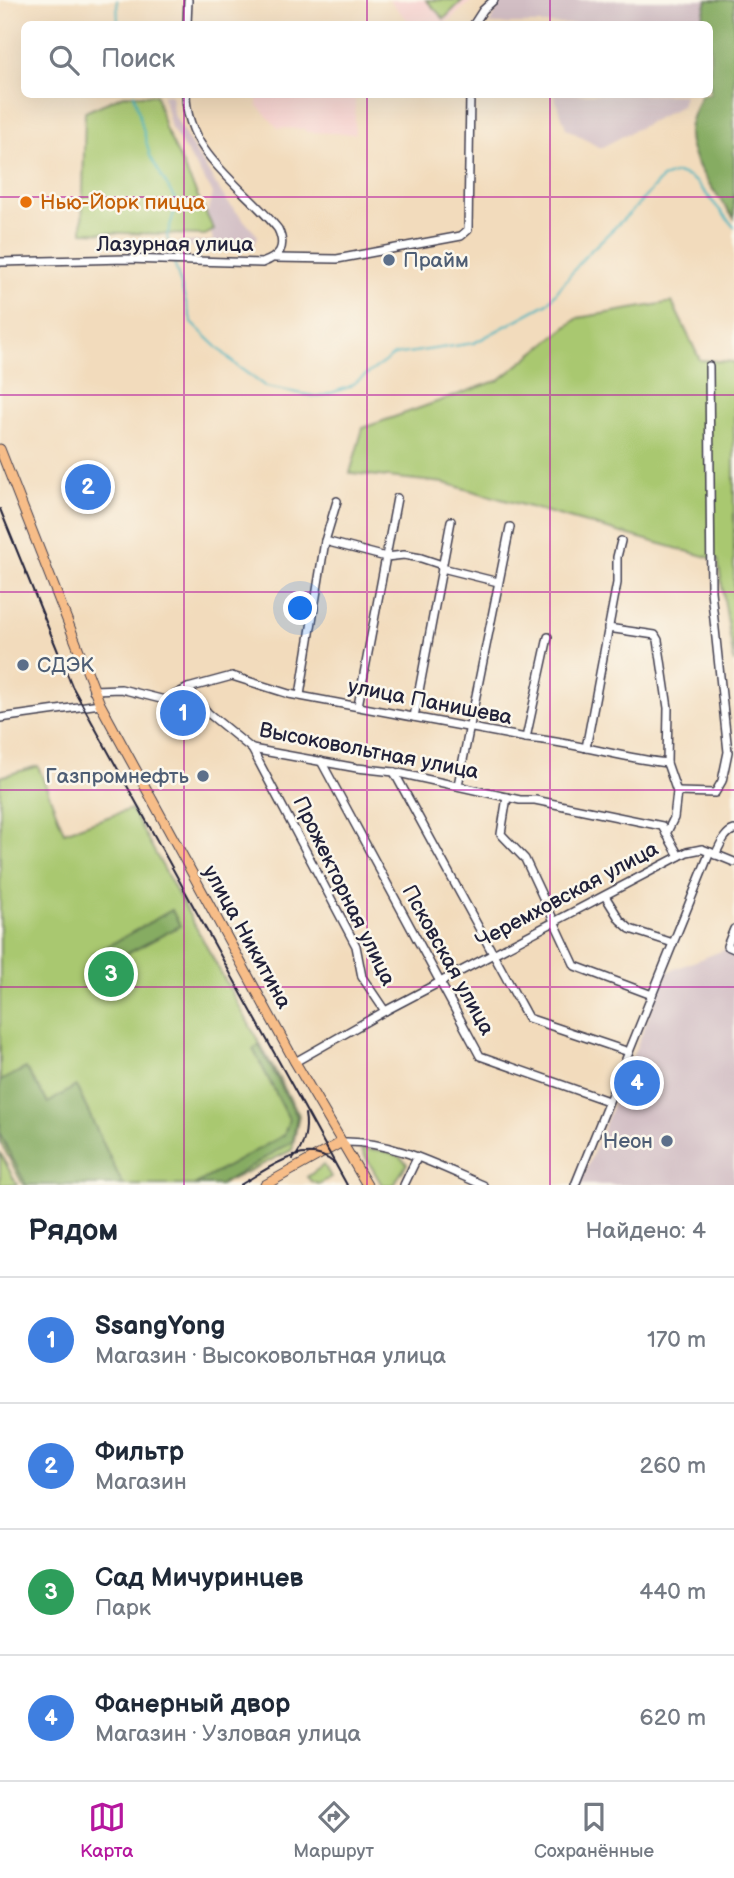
<!DOCTYPE html>
<html lang="ru">
<head>
<meta charset="utf-8">
<style>
	body { margin:0; font-family:"Balsamiq Sans",sans-serif; background:#f2f2f3; color:#1f2937 }
	.you { position:absolute; left:301px; top:609px; width:24px; height:24px; margin:-18px; border:5px solid #fff; border-radius:50%; background:#1a73e8; box-shadow:0 0 0 10px #1a73e833 }
	.badge { display:grid; place-items:center; width:46px; height:46px; border-radius:50%; background:#b5179e; color:#fff; font-size:23px; font-weight:700 }
	.pin { position:absolute; translate:-50% -50%; border:4px solid #fff; box-shadow:0 2px 7px #0006 }
	.list { margin:0; padding:0; list-style:none }
	h2 { display:flex; justify-content:space-between; align-items:center; height:91px; margin:0; padding:0 28px; font-size:30px }
	h2 small { font-size:23px; font-weight:400; color:#747a83 }
	.list li { display:grid; grid-template-columns:46px 1fr auto; gap:21px; align-items:center; box-sizing:border-box; height:126px; padding:0 28px; border-top:2px solid #e0e1e3 }
	.list b { display:block; font-size:26px; white-space:nowrap }
	.list p { margin:0; font-size:23px; white-space:nowrap; color:#747a83 }
	.list em { font-size:23px; font-style:normal; color:#747a83 }
	.icon { flex:none; width:38px; height:38px; fill:none; stroke:currentColor; stroke-width:2; stroke-linecap:round; stroke-linejoin:round }
	.map { position:relative; flex:none; width:734px; height:1185px; overflow:hidden }
	.search { position:absolute; background:#fff; box-shadow:0 7px 28px #0002; left:21px; right:21px; top:21px; height:77px; display:flex; align-items:center; gap:18px; box-sizing:border-box; padding:0 24px; border-radius:10px; color:#747a83; font-size:26px }
	.sheet { height:595px; background:#fff }
	nav { display:flex; justify-content:space-around; align-items:center; box-sizing:border-box; height:98px; border-top:2px solid #e0e1e3; background:#fff; font-size:19px; color:#747a83 }
	nav a { display:grid; justify-items:center; gap:4px }
	nav .on { color:#b5179e }
	.map>svg:first-child { display:block }
</style>
</head>
<body>
<div class="map">
<svg width="734" height="1185" viewBox="0 0 734 1185">
	<rect width="100%" height="100%" fill="#fbf7ec"/>
	<filter id="ink" filterUnits="userSpaceOnUse"><feTurbulence type="fractalNoise" baseFrequency=".0143" numOctaves="2"/><feDisplacementMap in="SourceGraphic" scale="14" xChannelSelector="R" yChannelSelector="G"/><feConvolveMatrix kernelMatrix="1 2 1 2 8 2 1 2 1" color-interpolation-filters="sRGB"/></filter>
	<filter id="wash" filterUnits="userSpaceOnUse"><feTurbulence type="fractalNoise" baseFrequency=".00686" numOctaves="4" result="noise"/><feDisplacementMap in="SourceGraphic" scale="28" xChannelSelector="R" yChannelSelector="G"/><feGaussianBlur stdDeviation="1.57" result="paint"/><feColorMatrix in="noise" values="0 0 0 0 0 0 0 0 0 0 0 0 0 0 0 0 0 1.4 0 .05"/><feComposite in="paint" operator="in"/></filter>
	<g filter="url(#wash)">
		<rect width="100%" height="100%" fill="#f2dbbc"/>
		<!-- built -->
		<g fill="#f7d0ce">
			<polygon points="389,0 473,0 445,24 411,24"/>
			<polygon points="257,95 355,95 355,134 306,132 304,129 278,128 257,105"/>
		</g>
		<!-- industrial -->
		<g fill="#d2bec4">
			<polygon points="503,0 713,0 705,24 489,24"/>
			<polygon points="163,95 171,95 173,113 188,140 226,200 258,236 254,245 178,247 178,242 213,241 207,213 213,193 171,128"/>
			<polygon points="554,95 554,94 684,95 681,106 600,148 566,128"/>
			<polygon points="729,948 734,949 734,1185 580,1185 667,972"/>
		</g>
		<!-- green -->
		<g fill="#a9c870" stroke="#667556" stroke-width="2">
			<polygon points="426,0 463,0 444,19"/>
			<polygon points="124,95 156,95 165,128 214,230 205,235 82,232 85,112"/>
			<polygon points="672,302 700,360 734,362 734,663 718,560 444,483 350,473 363,428 499,380 578,318"/>
			<polygon points="38,766 64,832 131,809 299,1115 292,1150 220,1185 23,1185 0,1141 0,777"/>
			<path d="M361 1149C376 1149 398 1151 407 1164L393 1185H382Z"/>
			<polygon points="0,1152 17,1185 0,1185"/>
			<polygon points="324,1165 331,1177 319,1184 312,1182 307,1177"/>
		</g>
		<!-- forest -->
		<g fill="#86ac62" stroke="#54674e" stroke-width="2">
			<path d="M707 0H734V218C718 197 687 159 689 131 689 119 697 106 701 95L710 94V24H701Z"/>
			<polygon points="172,910 180,926 98,969 92,955"/>
			<polygon points="259,1045 297,1116 293,1141 220,1185 194,1185 284,1135 289,1119 253,1049"/>
			<polygon points="26,1068 48,1103 76,1086 123,1185 26,1185 0,1134 0,1081"/>
		</g>
		<g fill="none" stroke-linecap="round" stroke-linejoin="round">
			<!-- stream -->
			<g stroke="#44b3bf" stroke-width="2">
				<polyline points="117,0 118,24"/>
				<polyline points="134,94 150,156 177,203 167,236 172,257"/>
				<polyline points="174,262 192,323 237,366 266,387 319,397 349,387 394,355 474,343 548,303 586,255 636,207 662,178 677,173 689,177 697,183 734,227"/>
			</g>
		</g>
	</g>
	<g filter="url(#ink)">
		<g fill="none" stroke-linecap="round" stroke-linejoin="round">
			<defs>
				<g id="minor">
					<polyline points="187,24 188,0"/>
					<polyline points="474,24 483,10 494,0"/>
					<polyline points="275,258 337,259 461,236 468,230 470,94"/>
					<path d="M0 262 127 259 262 263C279 257 287 248 278 229 245 187 186 155 186 94"/>
					<polyline points="325,541 386,557 404,555 421,558 439,564 442,568 498,582"/>
					<polyline points="608,628 655,635 658,640 668,708 667,763 677,792 674,818 666,834"/>
					<path d="M188 688 232 676 289 694 526 738C574 742 620 758 667 763"/>
					<polyline points="93,690 121,689 165,700 188,688 208,713 252,749 357,768 394,772 520,800 535,800 662,826 679,856"/>
					<polyline points="300,695 325,541 337,501"/>
					<polyline points="358,706 397,498"/>
					<polyline points="414,717 451,521"/>
					<polyline points="0,718 100,704"/>
					<polyline points="526,738 548,637"/>
					<polyline points="586,748 617,583 617,557 621,541"/>
					<polyline points="252,749 356,946 362,977 385,1011"/>
					<polyline points="321,761 480,1056 608,1101"/>
					<polyline points="394,772 528,1018 629,1052"/>
					<polyline points="458,785 510,527"/>
					<polyline points="677,792 715,793 722,781 728,752 711,591 709,366"/>
					<polyline points="507,797 501,834 525,859 575,966 652,995"/>
					<path d="M715 855C720 846 724 833 734 830"/>
					<polyline points="605,896 620,920 630,929 673,943"/>
					<polyline points="734,929 727,946 734,949"/>
					<polyline points="295,1062 385,1011 687,852 702,849 734,862"/>
					<path d="M342 1142C390 1140 439 1166 483 1185"/>
					<polyline points="404,1185 417,1158"/>
					<polyline points="575,1185 710,852"/>
				</g>
				<g id="major">
					<polyline points="0,449 100,704 295,1062 367,1185"/>
					<polyline points="265,1185 342,1142"/>
				</g>
			</defs>
			<!-- minor casing -->
			<use href="#minor" stroke="#413e4e" stroke-width="10"/>
			<!-- major casing -->
			<use href="#major" stroke="#413e4e" stroke-width="11"/>
			<!-- minor -->
			<use href="#minor" stroke="#fff" stroke-width="7"/>
			<!-- major -->
			<use href="#major" stroke="#f7bd88" stroke-width="9"/>
			<!-- tram -->
			<g stroke="#22223b" stroke-width="2">
				<polyline points="0,509 72,686 347,1185"/>
				<path d="M293 1159C304 1148 308 1130 305 1114"/>
				<path d="M240 1185C267 1170 304 1138 334 1163"/>
			</g>
		</g>
	</g>
	<!-- grid -->
	<path fill="none" stroke="#b5179e" stroke-width="2" stroke-opacity="0.55" d="M184 0V24M367 0V24M550 0V24M184 94V1185M367 94V1185M550 94V1185M0 197H734M0 395H734M0 592H734M0 790H734M0 987H734"/>
	<!-- markers -->
	<circle fill="#e8710a" stroke="#fbf7ec" stroke-width="2.5" cx="26" cy="202" r="7"/>
	<g fill="#5c6f8a" stroke="#fbf7ec" stroke-width="2.5">
		<circle cx="389" cy="260" r="7"/>
		<circle cx="23" cy="665" r="7"/>
		<circle cx="203" cy="776" r="7"/>
		<circle cx="667" cy="1141" r="7"/>
	</g>
	<g text-anchor="middle" dominant-baseline="central" stroke-width="5" stroke-linejoin="round" paint-order="stroke">
		<!-- food labels -->
		<g font-size="21" fill="#c56008" stroke="#fbf7ec" text-anchor="start">
			<text x="40" y="202">Нью-Йорк пицца</text>
		</g>
		<!-- street labels -->
		<g font-size="21" fill="#22223b" stroke="#fbf7ec">
			<text x="175" y="244">Лазурная улица</text>
			<text transform="translate(430 702) rotate(11)">улица Панишева</text>
			<text transform="translate(369 751) rotate(11)">Высоковольтная улица</text>
			<text transform="translate(344 891) rotate(64)">Прожекторная улица</text>
			<text transform="translate(567 895) rotate(-28)">Черемховская улица</text>
			<text transform="translate(247 937) rotate(61)">улица Никитина</text>
			<text transform="translate(448 960) rotate(61)">Псковская улица</text>
		</g>
		<!-- service labels -->
		<g font-size="21" fill="#4e5e75" stroke="#fbf7ec" text-anchor="start">
			<text x="403" y="260">Прайм</text>
			<text x="37" y="665">СДЭК</text>
			<text x="189" y="776" text-anchor="end">Газпромнефть</text>
			<text x="653" y="1141" text-anchor="end">Неон</text>
		</g>
	</g>
</svg>
<div class="you"></div>
<div class="pin badge" style="left:183px;top:713px;background:#3f7fe0">1</div>
<div class="pin badge" style="left:88px;top:487px;background:#3f7fe0">2</div>
<div class="pin badge" style="left:111px;top:974px;background:#2e9e5b">3</div>
<div class="pin badge" style="left:637px;top:1083px;background:#3f7fe0">4</div>
<div class="search"><svg class="icon" aria-label="search" viewBox="0 0 24 24"><circle cx="10" cy="10" r="6"/><path d="M15 15l6 6"/></svg>Поиск</div>
</div>
<section class="sheet">
<h2>Рядом<small>Найдено: 4</small></h2>
<ul class="list">
<li><span class="badge" style="background:#3f7fe0">1</span><div><b>SsangYong</b><p>Магазин · Высоковольтная улица</p></div><em>170 m</em></li>
<li><span class="badge" style="background:#3f7fe0">2</span><div><b>Фильтр</b><p>Магазин</p></div><em>260 m</em></li>
<li><span class="badge" style="background:#2e9e5b">3</span><div><b>Сад Мичуринцев</b><p>Парк</p></div><em>440 m</em></li>
<li><span class="badge" style="background:#3f7fe0">4</span><div><b>Фанерный двор</b><p>Магазин · Узловая улица</p></div><em>620 m</em></li>
</ul>
</section>
<nav>
<a class="on"><svg class="icon" aria-label="map" viewBox="0 0 24 24"><path d="M3 6l6-2 6 2 6-2v14l-6 2-6-2-6 2zM9 4v14M15 6v14"/></svg>Карта</a>
<a><svg class="icon" aria-label="directions" viewBox="0 0 24 24"><path d="M12 3l9 9-9 9-9-9zM9 14v-3h6M13 9l2 2-2 2"/></svg>Маршрут</a>
<a><svg class="icon" aria-label="saved" viewBox="0 0 24 24"><path d="M7 4h10v16l-5-4-5 4z"/></svg>Сохранённые</a>
</nav>
</body>
</html>
